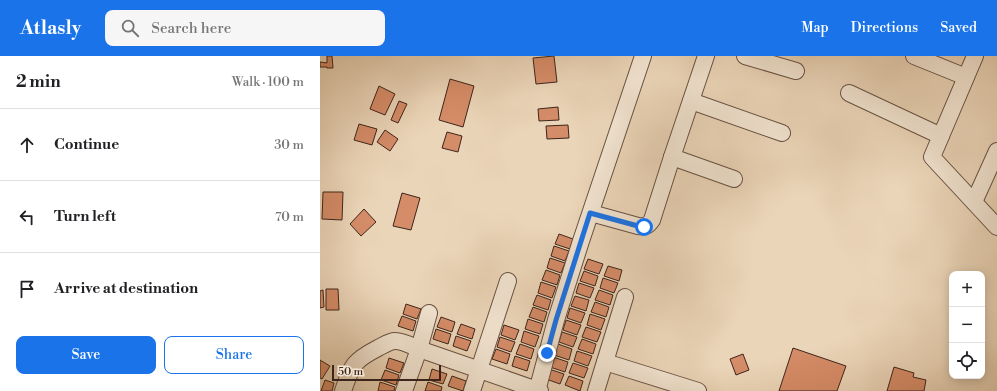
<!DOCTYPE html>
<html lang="en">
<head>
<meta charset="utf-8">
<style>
	body { margin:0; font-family:"Libre Bodoni",serif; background:#f6f6f6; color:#202124 }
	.controls { position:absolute; right:12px; bottom:12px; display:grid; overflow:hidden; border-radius:8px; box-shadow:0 2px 10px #0003 }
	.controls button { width:36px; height:36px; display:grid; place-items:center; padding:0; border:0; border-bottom:1px solid #e0e0e0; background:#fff; color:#202124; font:20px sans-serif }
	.scale { position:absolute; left:12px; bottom:10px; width:109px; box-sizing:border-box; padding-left:4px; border:2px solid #3d251b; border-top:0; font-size:11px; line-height:14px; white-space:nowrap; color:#3d251b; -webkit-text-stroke:3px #f2e4d1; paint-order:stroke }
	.stop { position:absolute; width:12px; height:12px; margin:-9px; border:3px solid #1a73e8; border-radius:50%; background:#fff }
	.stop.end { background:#1a73e8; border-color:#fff; box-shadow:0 1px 4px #0008 }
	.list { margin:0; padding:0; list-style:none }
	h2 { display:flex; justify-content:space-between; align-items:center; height:52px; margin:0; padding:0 16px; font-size:17px }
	h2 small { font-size:13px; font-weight:400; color:#757577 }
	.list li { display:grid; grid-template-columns:26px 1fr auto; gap:12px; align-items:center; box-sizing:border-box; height:72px; padding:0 16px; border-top:1px solid #e0e0e0 }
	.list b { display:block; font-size:15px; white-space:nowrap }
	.list em { font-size:13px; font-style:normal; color:#757577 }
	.actions { display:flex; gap:8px; padding:12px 16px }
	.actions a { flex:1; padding:9px 0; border:1px solid #1a73e8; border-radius:8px; text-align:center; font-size:14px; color:#1a73e8 }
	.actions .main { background:#1a73e8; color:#fff }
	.icon { flex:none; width:22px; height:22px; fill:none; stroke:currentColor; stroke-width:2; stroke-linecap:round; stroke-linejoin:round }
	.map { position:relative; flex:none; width:677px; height:335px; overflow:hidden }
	header { display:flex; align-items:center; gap:24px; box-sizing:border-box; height:56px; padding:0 20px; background:#1a73e8; color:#fff }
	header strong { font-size:19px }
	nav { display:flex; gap:22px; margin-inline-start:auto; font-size:14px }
	.search { width:280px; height:36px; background:#f6f6f6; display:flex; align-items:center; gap:10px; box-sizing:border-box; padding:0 14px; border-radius:8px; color:#757577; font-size:15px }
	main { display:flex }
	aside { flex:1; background:#fff }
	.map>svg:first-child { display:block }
</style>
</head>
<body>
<header>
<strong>Atlasly</strong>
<div class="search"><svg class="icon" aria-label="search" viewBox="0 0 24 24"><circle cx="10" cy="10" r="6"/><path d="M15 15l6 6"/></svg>Search here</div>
<nav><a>Map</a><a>Directions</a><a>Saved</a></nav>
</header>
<main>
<aside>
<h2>2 min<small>Walk · 100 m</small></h2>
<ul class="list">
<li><svg class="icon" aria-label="ahead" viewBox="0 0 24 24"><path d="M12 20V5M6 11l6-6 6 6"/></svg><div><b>Continue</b></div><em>30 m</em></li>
<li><svg class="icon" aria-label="left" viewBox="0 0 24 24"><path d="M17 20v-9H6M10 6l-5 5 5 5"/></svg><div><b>Turn left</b></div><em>70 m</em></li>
<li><svg class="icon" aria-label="arrive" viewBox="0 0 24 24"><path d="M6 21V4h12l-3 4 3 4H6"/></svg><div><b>Arrive at destination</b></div></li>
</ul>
<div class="actions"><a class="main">Save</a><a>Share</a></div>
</aside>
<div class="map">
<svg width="677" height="335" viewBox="0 0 677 335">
	<rect width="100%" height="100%" fill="#ebd5b8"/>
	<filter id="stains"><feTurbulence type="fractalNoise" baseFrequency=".005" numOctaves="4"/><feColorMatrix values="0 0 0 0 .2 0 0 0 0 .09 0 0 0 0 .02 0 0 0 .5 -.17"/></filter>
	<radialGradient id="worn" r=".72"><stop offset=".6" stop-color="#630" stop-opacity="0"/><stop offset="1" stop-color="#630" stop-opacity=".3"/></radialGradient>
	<!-- building -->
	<g fill="#d58c68" stroke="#3d251b">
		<polygon points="7,0 12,0 13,12 7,12 7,11 0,11 0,6 7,7"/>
		<polygon points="234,0 237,26 216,28 213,2"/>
		<polygon points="130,23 154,30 143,71 119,64"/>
		<polygon points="59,30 75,38 65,59 50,53"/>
		<polygon points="79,45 87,48 78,67 71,64"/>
		<polygon points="238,51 239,64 219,65 218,53"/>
		<polygon points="39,68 57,73 52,89 34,84"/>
		<polygon points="248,69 249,82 227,83 226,70"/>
		<polygon points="65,74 78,83 70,95 57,86"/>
		<polygon points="127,76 142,80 138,96 122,92"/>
		<polygon points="3,136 23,136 22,164 2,163"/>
		<polygon points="82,137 100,142 91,174 73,170"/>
		<polygon points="44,153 56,166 41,180 30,168"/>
		<polygon points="239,178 253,183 250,193 235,188"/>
		<polygon points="234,190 249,195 245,205 231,200"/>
		<polygon points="230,202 245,207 241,217 227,212"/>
		<polygon points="268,203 283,208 279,218 264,213"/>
		<polygon points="288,210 302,214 299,225 284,220"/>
		<polygon points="226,214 240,219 237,229 222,224"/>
		<polygon points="264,215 278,220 275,230 260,225"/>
		<polygon points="283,222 298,227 294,237 280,232"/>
		<polygon points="221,226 236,231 232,242 218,237"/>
		<polygon points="259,227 274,232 270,242 256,237"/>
		<polygon points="6,233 18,233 19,254 6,254"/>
		<polygon points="3,234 4,251 0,252 0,235"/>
		<polygon points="279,234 293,239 290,249 275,244"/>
		<polygon points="217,239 231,244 228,254 213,249"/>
		<polygon points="255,240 269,244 266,255 251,250"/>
		<polygon points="275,246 289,251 286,261 271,256"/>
		<polygon points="86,248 101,253 97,263 83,258"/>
		<polygon points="213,251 227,256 224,266 209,261"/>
		<polygon points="250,252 265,257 261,267 247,262"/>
		<polygon points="270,258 285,263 281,274 267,269"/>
		<polygon points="82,260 96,265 93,275 78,270"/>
		<polygon points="121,261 135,266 132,276 117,271"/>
		<polygon points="208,263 223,268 220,278 205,273"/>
		<polygon points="246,264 261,269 257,279 243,274"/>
		<polygon points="141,268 155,273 152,283 137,278"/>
		<polygon points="184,269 199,274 195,284 181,279"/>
		<polygon points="266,271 281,276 277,286 262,281"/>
		<polygon points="116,273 131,278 128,288 113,283"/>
		<polygon points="204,275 219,280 215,291 201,286"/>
		<polygon points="242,276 257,281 253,291 239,286"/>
		<polygon points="136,280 151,285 147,295 133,290"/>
		<polygon points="180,281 195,286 191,296 177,291"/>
		<polygon points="262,283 276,288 273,298 258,293"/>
		<polygon points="200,288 214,293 211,303 196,298"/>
		<polygon points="238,288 252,293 249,304 234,299"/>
		<polygon points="473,292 526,310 517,335 459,335"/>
		<polygon points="176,293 190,298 187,308 172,303"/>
		<polygon points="257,295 272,300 268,310 254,305"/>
		<polygon points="423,298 429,314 416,319 410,303"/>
		<polygon points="195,300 210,305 207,315 192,310"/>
		<polygon points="233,301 248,306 245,316 230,311"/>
		<polygon points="69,302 84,307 80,317 66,312"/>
		<polygon points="0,304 10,310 2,323 0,322"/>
		<polygon points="253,307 268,312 264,322 249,317"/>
		<polygon points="574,311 594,317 593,321 606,324 604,335 567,335"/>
		<polygon points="112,313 127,318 123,328 109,324"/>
		<polygon points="229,313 244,318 240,328 226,323"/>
		<polygon points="65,314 79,319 76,329 61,324"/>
		<polygon points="132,320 146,325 143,335 128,330"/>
		<polygon points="249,320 263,325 260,335 245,329"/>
		<polygon points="5,324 14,327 12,335 1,335"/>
		<polygon points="60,326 75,331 74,335 58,335"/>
		<polygon points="108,326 122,331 121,335 105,335"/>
	</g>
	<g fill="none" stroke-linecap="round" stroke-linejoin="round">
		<defs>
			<g id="minor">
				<polyline points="425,0 476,15"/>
				<polyline points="594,0 646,21"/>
				<polyline points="655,0 612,101 677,171"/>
				<polyline points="529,37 621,80"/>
				<polyline points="371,45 462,77"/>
				<polyline points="352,101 414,123"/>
				<polyline points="654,146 677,95"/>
				<path d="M271 157 318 170C325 171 328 170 332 164L352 101 386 0"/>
				<polyline points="285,306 378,335"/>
				<path d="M23 335C32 309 33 305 58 292 64 289 70 285 75 285 83 285 92 290 99 293L220 335"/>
				<polyline points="84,335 99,293 109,257"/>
				<polyline points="152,335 188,225"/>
				<polyline points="217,335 236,264 261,185 323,0"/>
				<polyline points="276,335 305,241"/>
			</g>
		</defs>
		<!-- minor casing -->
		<use href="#minor" stroke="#685142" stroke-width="18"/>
		<!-- minor -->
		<use href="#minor" stroke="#f2e4d1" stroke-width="16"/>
	</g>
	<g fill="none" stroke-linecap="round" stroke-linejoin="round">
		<!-- route -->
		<polyline stroke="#1a73e8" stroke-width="5" points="227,297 236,264 270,157 318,170 324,171"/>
	</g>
	<rect width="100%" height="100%" filter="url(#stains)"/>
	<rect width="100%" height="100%" fill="url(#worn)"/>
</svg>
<div class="controls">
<button>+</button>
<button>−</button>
<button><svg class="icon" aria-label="locate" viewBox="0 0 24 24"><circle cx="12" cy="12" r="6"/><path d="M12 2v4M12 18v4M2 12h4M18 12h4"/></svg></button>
</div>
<div class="scale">50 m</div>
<div class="stop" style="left:324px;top:171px"></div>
<div class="stop end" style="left:227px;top:297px"></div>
</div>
</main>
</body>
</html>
